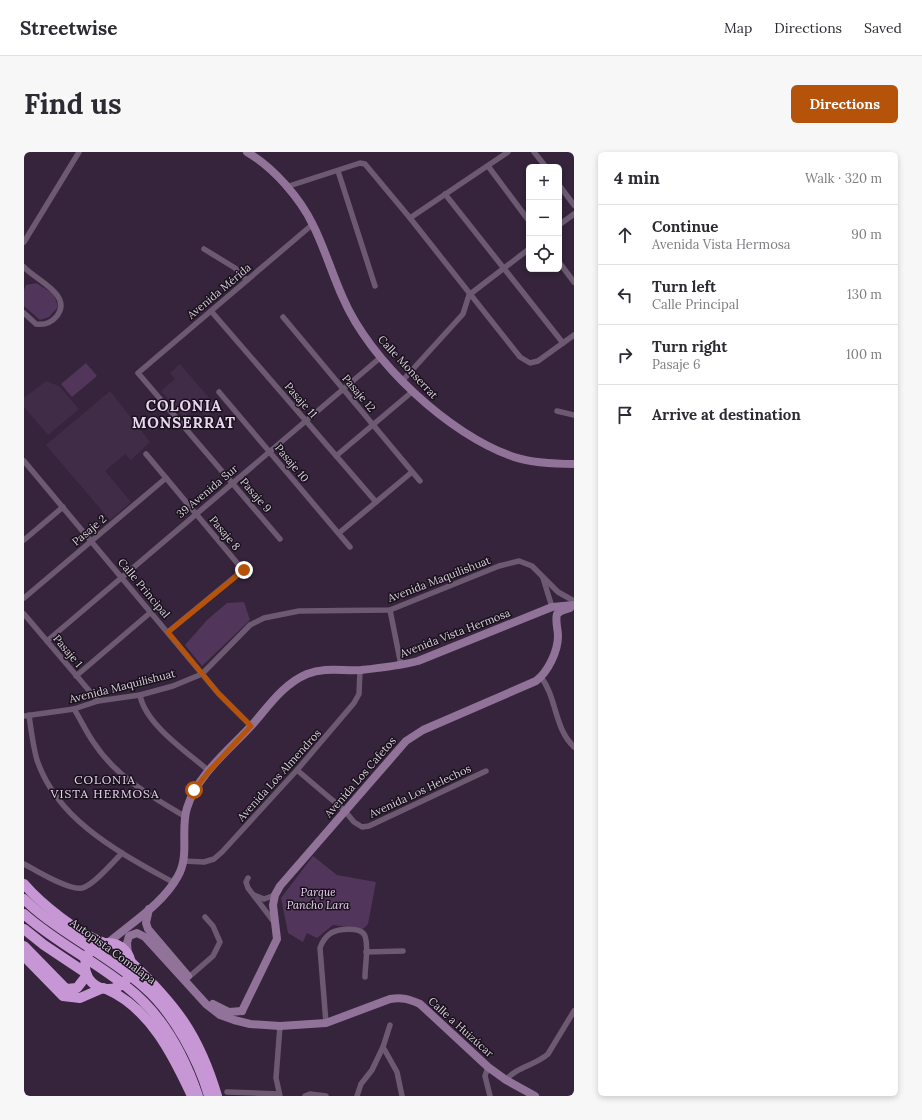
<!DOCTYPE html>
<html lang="en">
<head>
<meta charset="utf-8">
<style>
	body { margin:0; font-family:Lora,serif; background:#f7f7f7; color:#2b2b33 }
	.controls { position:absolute; right:12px; top:12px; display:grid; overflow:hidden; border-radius:6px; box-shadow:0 2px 6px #0003 }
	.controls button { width:36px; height:36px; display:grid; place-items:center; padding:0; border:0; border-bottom:1px solid #e1e1e2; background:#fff; color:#2b2b33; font:20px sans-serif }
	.stop { position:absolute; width:12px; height:12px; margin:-9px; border:3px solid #b45309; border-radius:50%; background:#fff }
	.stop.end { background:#b45309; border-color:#fff; box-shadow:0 1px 4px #0008 }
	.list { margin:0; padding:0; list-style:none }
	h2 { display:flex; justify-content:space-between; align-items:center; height:52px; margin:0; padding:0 16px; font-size:17px }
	h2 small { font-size:13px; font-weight:400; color:#7c7c81 }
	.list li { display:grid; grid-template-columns:26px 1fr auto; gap:12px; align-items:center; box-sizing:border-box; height:60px; padding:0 16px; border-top:1px solid #e1e1e2 }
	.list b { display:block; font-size:15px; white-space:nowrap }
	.list p { margin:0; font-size:13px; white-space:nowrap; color:#7c7c81 }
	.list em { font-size:13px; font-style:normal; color:#7c7c81 }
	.icon { flex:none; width:22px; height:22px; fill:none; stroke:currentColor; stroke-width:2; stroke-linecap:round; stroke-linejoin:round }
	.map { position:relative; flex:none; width:550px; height:944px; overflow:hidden; border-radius:6px }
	header { display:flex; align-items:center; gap:24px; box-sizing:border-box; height:56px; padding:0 20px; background:#fff; border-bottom:1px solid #e1e1e2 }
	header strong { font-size:19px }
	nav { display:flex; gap:22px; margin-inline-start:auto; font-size:14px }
	.intro { display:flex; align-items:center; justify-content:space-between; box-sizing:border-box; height:96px; padding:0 24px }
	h1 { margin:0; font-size:28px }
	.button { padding:10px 18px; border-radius:6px; background:#b45309; color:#fff; font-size:14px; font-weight:700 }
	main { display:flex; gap:24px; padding:0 24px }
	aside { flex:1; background:#fff; border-radius:6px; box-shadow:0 2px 6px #0003 }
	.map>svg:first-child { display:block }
</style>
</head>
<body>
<header>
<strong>Streetwise</strong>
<nav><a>Map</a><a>Directions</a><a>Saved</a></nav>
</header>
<div class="intro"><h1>Find us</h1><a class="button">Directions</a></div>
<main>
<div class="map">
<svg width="550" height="944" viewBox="0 0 550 944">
	<rect width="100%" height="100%" fill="#35243b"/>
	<!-- built -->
	<g fill="#412c48">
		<polygon points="156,212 193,255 182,265 172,254 160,265 137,239 151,227 146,221"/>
		<polygon points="22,229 35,234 55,257 24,283 0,255 0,246"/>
		<polygon points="86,239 126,290 107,308 101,302 81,319 107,350 86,368 22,293"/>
	</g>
	<!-- green -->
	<g fill="#51355a">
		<polygon points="12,131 30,142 34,155 25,165 16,168 0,154 0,138 2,133"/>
		<polygon points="62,211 73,224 48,245 37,232"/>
		<polygon points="220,450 226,468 178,514 161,493 183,468 203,451"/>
		<polygon points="289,704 313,723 352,730 344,772 339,777 309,773 293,786 283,781 279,790 264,781 257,746"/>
	</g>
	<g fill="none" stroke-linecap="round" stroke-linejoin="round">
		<!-- street -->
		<g stroke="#6d5a72" stroke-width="5.5">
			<polyline points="510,0 522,15"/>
			<polyline points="464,14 505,69"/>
			<polyline points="314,19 351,134"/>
			<polyline points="535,33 550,53"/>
			<polyline points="262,35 336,11 341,12 386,66 496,205 506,211 514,209 550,183"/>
			<polyline points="421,42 539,191"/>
			<polyline points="386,66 484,0"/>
			<polyline points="535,73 550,62"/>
			<polyline points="0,90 55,0"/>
			<polyline points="180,97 211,116 223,128"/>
			<polyline points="535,110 550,130"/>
			<path d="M0 115C10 127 51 143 32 165 27 171 20 173 12 172L0 161"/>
			<polyline points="187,159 352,350"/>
			<polyline points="259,165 396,329"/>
			<polyline points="379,228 439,162 445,143 505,97"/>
			<polyline points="195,240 326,395"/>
			<polyline points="533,259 550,263"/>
			<polyline points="122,302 219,418 144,480"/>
			<polyline points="312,304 389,239"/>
			<polyline points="0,309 194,541 227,574"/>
			<polyline points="315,381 388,320"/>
			<polyline points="256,387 114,221 289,72"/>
			<polyline points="0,388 39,355"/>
			<polyline points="519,426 528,455"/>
			<polyline points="0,446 142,326"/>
			<polyline points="366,458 377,513"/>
			<polyline points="0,462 74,549"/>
			<polyline points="23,489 357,205"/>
			<polyline points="52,524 127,460"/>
			<path d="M517 525C533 546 530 576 550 595"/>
			<path d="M116 543C121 572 163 600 185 619"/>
			<path d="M50 557C57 568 62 580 70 591 92 625 127 644 160 664"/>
			<path d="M5 563C7 578 9 594 13 608 34 670 97 701 150 731"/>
			<polyline points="0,564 50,557 74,549 116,543 149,534 178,522 226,473 240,466 275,459 366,458 475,414 495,409 508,414 534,440 550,449"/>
			<polyline points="273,618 320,658 330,670 338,675 345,674 462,619"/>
			<polyline points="159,709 180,710 190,707 198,700 273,618 330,551 335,542 336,518"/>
			<path d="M0 712C11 718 45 739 58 736 69 734 89 710 98 701"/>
			<polyline points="224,726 222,730 224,736 250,770"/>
			<polyline points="230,743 240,747 251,743"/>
			<polyline points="342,800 379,799"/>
			<polyline points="165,825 189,804 196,790 189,774 181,765"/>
			<path d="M302 871 296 796C298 790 301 785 307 781 314 777 337 774 341 784 345 796 341 812 341 825"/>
			<polyline points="366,873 359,895 373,920 378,944"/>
			<polyline points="464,915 461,924 466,944"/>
			<path d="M482 928C492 915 512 913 524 902L550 859"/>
			<polyline points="203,940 255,942"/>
			<polyline points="256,944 252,926 256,874"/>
			<polyline points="281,944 286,942 302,944"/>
			<polyline points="333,944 337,932 348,918 359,895"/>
		</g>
		<!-- secondary -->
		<g stroke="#91739a" stroke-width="8">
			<path d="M223 0C250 16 276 46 289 73 301 97 308 122 319 146 346 209 425 283 490 305 509 311 530 312 550 312"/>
			<polyline points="125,757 122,771 124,777 164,824"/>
			<path d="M84 791C107 771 139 752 154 724 166 703 156 678 163 656 173 623 205 598 228 573 244 555 259 532 283 522 301 515 318 519 337 518 356 516 375 514 394 509L528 455 550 453"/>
			<path d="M104 803 103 791 105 784 113 781 121 785 182 852 196 863 210 868 226 872 256 874 302 871 366 847C378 845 385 847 396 852L464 915 482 928 511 944"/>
			<polyline points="189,852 205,860 218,859"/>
			<path d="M218 859 253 787 249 753 251 743 256 734 382 589 399 578 512 529C524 520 534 499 534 484 534 477 531 469 533 462L537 459 546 456"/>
		</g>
		<!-- highway -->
		<g stroke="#c697d4" stroke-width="10">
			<path d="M0 732C18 753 54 781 80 791"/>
			<path d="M0 747C36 782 83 802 120 835 149 860 175 908 185 944"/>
			<path d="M0 762C31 790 71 809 104 836 139 863 160 903 174 944"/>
			<polyline points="0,777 20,793 62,821"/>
			<circle cx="84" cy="814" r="23"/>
			<polyline points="0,794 42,837 53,836 63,823"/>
			<polyline points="0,804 39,844 56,846 79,836"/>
			<path d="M107 810C152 853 175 883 193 944"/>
			<path d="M82 837C126 856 149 903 168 944"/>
		</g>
	</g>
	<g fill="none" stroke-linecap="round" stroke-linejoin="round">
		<!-- route -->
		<polyline stroke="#b45309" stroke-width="5" points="170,638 185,619 227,574 194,541 144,480 220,418"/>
	</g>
	<g text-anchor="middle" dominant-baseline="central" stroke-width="3" stroke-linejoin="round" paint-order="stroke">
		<!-- street labels -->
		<g font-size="11" fill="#dacfde" stroke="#18111b">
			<text transform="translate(195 139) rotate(-40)">Avenida Mérida</text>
			<text transform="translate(384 215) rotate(47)">Calle Monserrat</text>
			<text transform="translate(335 241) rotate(50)">Pasaje 12</text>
			<text transform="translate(277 248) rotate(49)">Pasaje 11</text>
			<text transform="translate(268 311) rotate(50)">Pasaje 10</text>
			<text transform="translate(183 339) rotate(-40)">39 Avenida Sur</text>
			<text transform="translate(232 343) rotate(49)">Pasaje 9</text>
			<text transform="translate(65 378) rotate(-40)">Pasaje 2</text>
			<text transform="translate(201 381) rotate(50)">Pasaje 8</text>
			<text transform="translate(415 427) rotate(-21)">Avenida Maquilishuat</text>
			<text transform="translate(120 436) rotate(50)">Calle Principal</text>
			<text transform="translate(431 481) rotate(-21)">Avenida Vista Hermosa</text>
			<text transform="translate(44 499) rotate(50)">Pasaje 1</text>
			<text transform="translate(98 534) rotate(-14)">Avenida Maquilishuat</text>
			<text transform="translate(255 623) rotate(-48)">Avenida Los Almendros</text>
			<text transform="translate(336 625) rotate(-49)">Avenida Los Cafetos</text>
			<text transform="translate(396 639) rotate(-25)">Avenida Los Helechos</text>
			<text transform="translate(89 799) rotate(36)">Autopista Comalapa</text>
			<text transform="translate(437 875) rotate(42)">Calle a Huizúcar</text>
		</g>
		<!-- park labels -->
		<g font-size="11" font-style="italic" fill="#edd3f4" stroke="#18111b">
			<text x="294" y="740">Parque<tspan x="294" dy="13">Pancho Lara</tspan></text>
		</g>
		<!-- neighbourhood labels -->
		<g font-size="12" letter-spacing="1" fill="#ecd5f3" stroke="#18111b">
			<text x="81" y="627">COLONIA<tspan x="81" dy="14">VISTA HERMOSA</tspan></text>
		</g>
		<!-- district labels -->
		<g font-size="15" font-weight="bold" letter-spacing="1" fill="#ecd5f3" stroke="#18111b">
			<text x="160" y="253">COLONIA<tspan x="160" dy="17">MONSERRAT</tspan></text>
		</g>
	</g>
</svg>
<div class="controls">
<button>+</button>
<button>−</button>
<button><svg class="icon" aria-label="locate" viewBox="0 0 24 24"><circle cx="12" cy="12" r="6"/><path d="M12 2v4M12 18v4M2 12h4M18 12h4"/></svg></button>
</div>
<div class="stop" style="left:170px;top:638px"></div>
<div class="stop end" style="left:220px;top:418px"></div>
</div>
<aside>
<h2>4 min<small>Walk · 320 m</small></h2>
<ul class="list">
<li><svg class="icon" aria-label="ahead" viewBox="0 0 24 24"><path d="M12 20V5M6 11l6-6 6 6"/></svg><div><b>Continue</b><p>Avenida Vista Hermosa</p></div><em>90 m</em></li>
<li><svg class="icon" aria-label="left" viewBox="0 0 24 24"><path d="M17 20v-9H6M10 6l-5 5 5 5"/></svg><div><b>Turn left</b><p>Calle Principal</p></div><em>130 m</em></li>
<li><svg class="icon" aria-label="right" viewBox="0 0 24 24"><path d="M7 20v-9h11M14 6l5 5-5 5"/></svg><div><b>Turn right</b><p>Pasaje 6</p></div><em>100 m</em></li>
<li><svg class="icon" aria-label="arrive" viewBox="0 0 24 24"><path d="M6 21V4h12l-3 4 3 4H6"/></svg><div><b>Arrive at destination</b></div></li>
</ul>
</aside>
</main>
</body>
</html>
